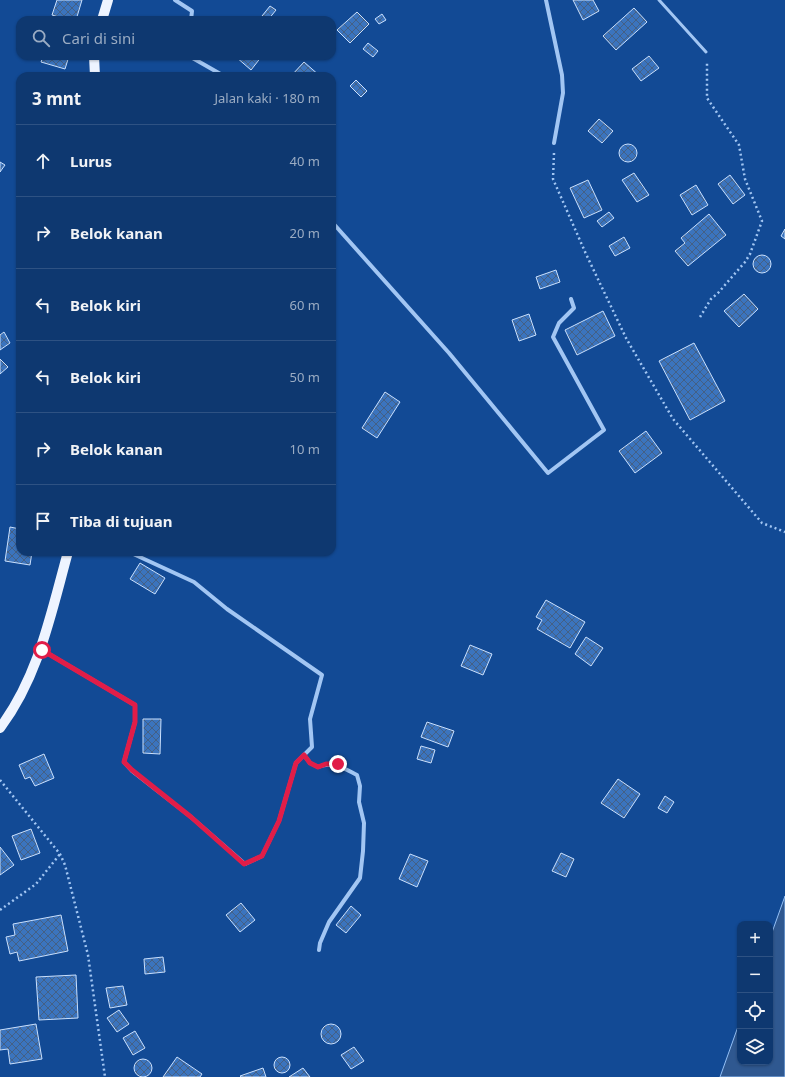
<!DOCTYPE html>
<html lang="id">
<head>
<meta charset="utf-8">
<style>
	body { margin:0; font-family:"Noto Sans",sans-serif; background:#173f75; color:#f1f3f6 }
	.controls { position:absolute; right:12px; bottom:12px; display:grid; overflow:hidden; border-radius:8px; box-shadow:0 1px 3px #0004 }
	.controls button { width:36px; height:36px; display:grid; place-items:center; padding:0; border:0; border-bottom:1px solid #2e5283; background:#0e3870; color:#f1f3f6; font:20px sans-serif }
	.stop { position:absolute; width:12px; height:12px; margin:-9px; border:3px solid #e11d48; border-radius:50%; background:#fff }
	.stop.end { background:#e11d48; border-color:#fff; box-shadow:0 1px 4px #0008 }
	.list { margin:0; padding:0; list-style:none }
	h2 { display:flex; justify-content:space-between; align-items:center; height:52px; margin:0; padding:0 16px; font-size:17px }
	h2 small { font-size:13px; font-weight:400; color:#9bacc3 }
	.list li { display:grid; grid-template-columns:26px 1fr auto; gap:12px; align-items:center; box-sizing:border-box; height:72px; padding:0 16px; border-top:1px solid #2e5283 }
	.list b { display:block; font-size:15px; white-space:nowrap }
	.list em { font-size:13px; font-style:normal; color:#9bacc3 }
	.icon { flex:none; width:22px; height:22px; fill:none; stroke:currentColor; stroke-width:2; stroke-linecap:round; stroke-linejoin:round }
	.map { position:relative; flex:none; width:785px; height:1077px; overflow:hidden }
	.search { position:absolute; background:#0e3870; box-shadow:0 1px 3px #0004; left:16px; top:16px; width:320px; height:44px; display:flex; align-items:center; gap:10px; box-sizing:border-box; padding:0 14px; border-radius:12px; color:#9bacc3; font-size:15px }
	.panel { position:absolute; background:#0e3870; box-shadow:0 1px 3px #0004; left:16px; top:72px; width:320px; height:484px; border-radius:12px }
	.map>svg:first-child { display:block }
</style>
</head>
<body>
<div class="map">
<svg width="785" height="1077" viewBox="0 0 785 1077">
	<defs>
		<pattern id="building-cross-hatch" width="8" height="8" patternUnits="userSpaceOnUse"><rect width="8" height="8" fill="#3b74be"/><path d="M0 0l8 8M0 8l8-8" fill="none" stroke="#446085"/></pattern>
	</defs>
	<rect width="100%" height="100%" fill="#124a95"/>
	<!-- water -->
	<polygon fill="#2f5890" stroke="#94c0f6" points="785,896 785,1077 720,1077 740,1021 740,1062 770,1062 770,938"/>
	<!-- building -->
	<g fill="url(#building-cross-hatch)" stroke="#cae0fd">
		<polygon points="57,0 82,0 76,20 69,20 52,15"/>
		<polygon points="573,0 593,0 599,11 583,20"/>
		<polygon points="270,6 276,10 268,20 262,16"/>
		<polygon points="634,8 647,22 616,50 603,36"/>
		<polygon points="357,12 369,24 350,43 337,30"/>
		<polygon points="382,14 386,20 379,24 375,19"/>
		<polygon points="368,43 378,51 373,57 363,49"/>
		<polygon points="43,56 69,56 65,69 41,62"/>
		<polygon points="237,56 262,56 251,70 236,57"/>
		<polygon points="649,56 659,68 641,81 632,69"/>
		<polygon points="304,62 320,76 291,76"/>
		<polygon points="356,80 367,91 361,97 350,86"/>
		<polygon points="599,119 613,131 602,143 588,131"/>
		<circle cx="628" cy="153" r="9"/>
		<polygon points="0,162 5,165 0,172"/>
		<polygon points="634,173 649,195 637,202 622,180"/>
		<polygon points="730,175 745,195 733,204 718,184"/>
		<polygon points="588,180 602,210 584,218 570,188"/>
		<polygon points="696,185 708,205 692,215 680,195"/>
		<polygon points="609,212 614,218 602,227 597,221"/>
		<polygon points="709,214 726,235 688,266 675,251 685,243 681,238"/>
		<polygon points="785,229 785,239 781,236"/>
		<polygon points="624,237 630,248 615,256 609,246"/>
		<circle cx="762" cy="264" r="9"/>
		<polygon points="556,270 560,282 540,289 536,277"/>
		<polygon points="744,294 758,309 739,327 724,311"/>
		<polygon points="603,311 615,336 577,355 565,330"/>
		<polygon points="529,314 536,335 519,341 512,320"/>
		<polygon points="4,332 10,343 0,350 0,335"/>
		<polygon points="694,343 725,401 690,420 659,361"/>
		<polygon points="0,359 8,367 0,374"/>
		<polygon points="385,392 400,402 377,438 362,428"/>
		<polygon points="646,431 662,453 635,473 619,451"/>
		<polygon points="10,527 20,529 20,552 32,552 30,565 5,561"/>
		<polygon points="140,563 165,578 155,594 130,579"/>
		<polygon points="546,600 585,622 570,648 537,629 542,620 536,617"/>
		<polygon points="586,637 603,648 591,666 575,654"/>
		<polygon points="470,645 492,654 483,675 461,666"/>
		<polygon points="143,719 161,719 160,754 143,753"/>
		<polygon points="427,722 454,731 448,747 421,737"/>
		<polygon points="421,746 435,750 431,763 417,759"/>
		<polygon points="44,754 54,778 35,786 30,777 25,779 19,765"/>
		<polygon points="618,779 640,794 624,818 601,803"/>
		<polygon points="665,796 674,802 667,813 658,808"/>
		<polygon points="31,829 40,853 21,860 12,836"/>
		<polygon points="0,847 14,865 0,875"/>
		<polygon points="561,853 574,859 566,877 552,871"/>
		<polygon points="410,854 428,861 417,887 399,879"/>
		<polygon points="241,903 255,920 240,932 226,915"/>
		<polygon points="351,906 361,915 346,933 336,925"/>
		<polygon points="61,915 68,951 19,961 17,952 10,954 6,937 15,935 13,924"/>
		<polygon points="163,957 165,972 145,974 144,959"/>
		<polygon points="76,975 78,1018 39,1020 36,977"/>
		<polygon points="123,986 127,1005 110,1008 106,988"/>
		<polygon points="119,1010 129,1024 117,1032 107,1018"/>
		<circle cx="331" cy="1034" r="10"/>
		<polygon points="36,1024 42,1059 10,1064 8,1049 0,1050 0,1030"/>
		<polygon points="135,1031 145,1048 133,1055 123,1038"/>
		<polygon points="354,1047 364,1061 351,1069 341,1055"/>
		<circle cx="282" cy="1065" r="8"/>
		<polygon points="177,1057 202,1074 200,1077 163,1077"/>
		<circle cx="143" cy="1068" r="9"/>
		<polygon points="263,1068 266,1077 241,1077 240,1076"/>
		<polygon points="303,1068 310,1077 289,1077"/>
	</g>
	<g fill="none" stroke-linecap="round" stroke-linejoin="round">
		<!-- path -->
		<g stroke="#a2c6f3" stroke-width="2.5" stroke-dasharray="2 3" stroke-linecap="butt">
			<polyline points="554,153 553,179 586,254 626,338 673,419 762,523 785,532"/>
			<polyline points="700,317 711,299 718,293 745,262 750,254 762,221 745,179 739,145 707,98 707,63"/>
			<polyline points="0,780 60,854 65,865 88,955 105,1077"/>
			<polyline points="0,910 36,884 60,854"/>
		</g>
		<!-- service -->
		<polyline stroke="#a2c6f3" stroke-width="3" points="659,0 706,52"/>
		<!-- minor -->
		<g stroke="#a2c6f3" stroke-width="4">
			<polyline points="175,0 192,11 191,20"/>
			<polyline points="546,0 562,75 563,93 554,143"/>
			<polyline points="189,56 224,76"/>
			<polyline points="332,222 449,353 548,473 604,430 553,337 559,323 574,308 571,299"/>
			<polyline points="42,650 135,705 135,722 124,762 132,771 191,817 245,864 262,856 279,821 296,763 312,747 310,719 322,675 227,609 194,582 129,552"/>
			<path d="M304 755 310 763 318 767C333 761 343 768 357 775L360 786 359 802 364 823 363 851 360 878 329 922 320 943 319 950"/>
		</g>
		<!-- primary -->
		<g stroke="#eef4ff" stroke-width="10">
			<polyline points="102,20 108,0"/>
			<polyline points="94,56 95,76"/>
			<path d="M0 728C39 676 51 613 68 552"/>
		</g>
	</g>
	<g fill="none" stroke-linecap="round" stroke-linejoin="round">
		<!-- route -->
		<polyline stroke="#e11d48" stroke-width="5" points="42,650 135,705 135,722 124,762 132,770 191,817 244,864 262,856 279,821 296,763 304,755 310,763 318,767 326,764 338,764"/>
	</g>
</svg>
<div class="controls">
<button>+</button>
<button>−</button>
<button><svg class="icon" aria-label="locate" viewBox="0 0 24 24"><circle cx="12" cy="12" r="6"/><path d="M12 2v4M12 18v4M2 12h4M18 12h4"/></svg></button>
<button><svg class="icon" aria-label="layers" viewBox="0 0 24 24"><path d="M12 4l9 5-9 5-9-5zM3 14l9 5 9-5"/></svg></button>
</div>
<div class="stop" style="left:42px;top:650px"></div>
<div class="stop end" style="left:338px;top:764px"></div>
<div class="search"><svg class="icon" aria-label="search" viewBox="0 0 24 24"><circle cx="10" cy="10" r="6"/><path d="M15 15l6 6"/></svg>Cari di sini</div>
<section class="panel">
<h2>3 mnt<small>Jalan kaki · 180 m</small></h2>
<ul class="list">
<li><svg class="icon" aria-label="ahead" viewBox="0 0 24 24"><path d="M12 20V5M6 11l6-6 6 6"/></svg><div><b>Lurus</b></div><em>40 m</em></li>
<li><svg class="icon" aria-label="right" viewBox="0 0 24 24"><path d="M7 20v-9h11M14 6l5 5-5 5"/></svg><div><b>Belok kanan</b></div><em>20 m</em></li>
<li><svg class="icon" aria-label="left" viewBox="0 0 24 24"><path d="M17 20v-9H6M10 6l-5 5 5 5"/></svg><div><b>Belok kiri</b></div><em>60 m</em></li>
<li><svg class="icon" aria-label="left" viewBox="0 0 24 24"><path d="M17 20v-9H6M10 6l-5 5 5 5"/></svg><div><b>Belok kiri</b></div><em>50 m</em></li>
<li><svg class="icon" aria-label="right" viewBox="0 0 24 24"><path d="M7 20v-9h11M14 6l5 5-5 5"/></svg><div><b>Belok kanan</b></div><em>10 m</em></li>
<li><svg class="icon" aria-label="arrive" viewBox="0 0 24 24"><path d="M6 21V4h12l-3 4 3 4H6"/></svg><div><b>Tiba di tujuan</b></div></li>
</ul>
</section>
</div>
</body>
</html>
